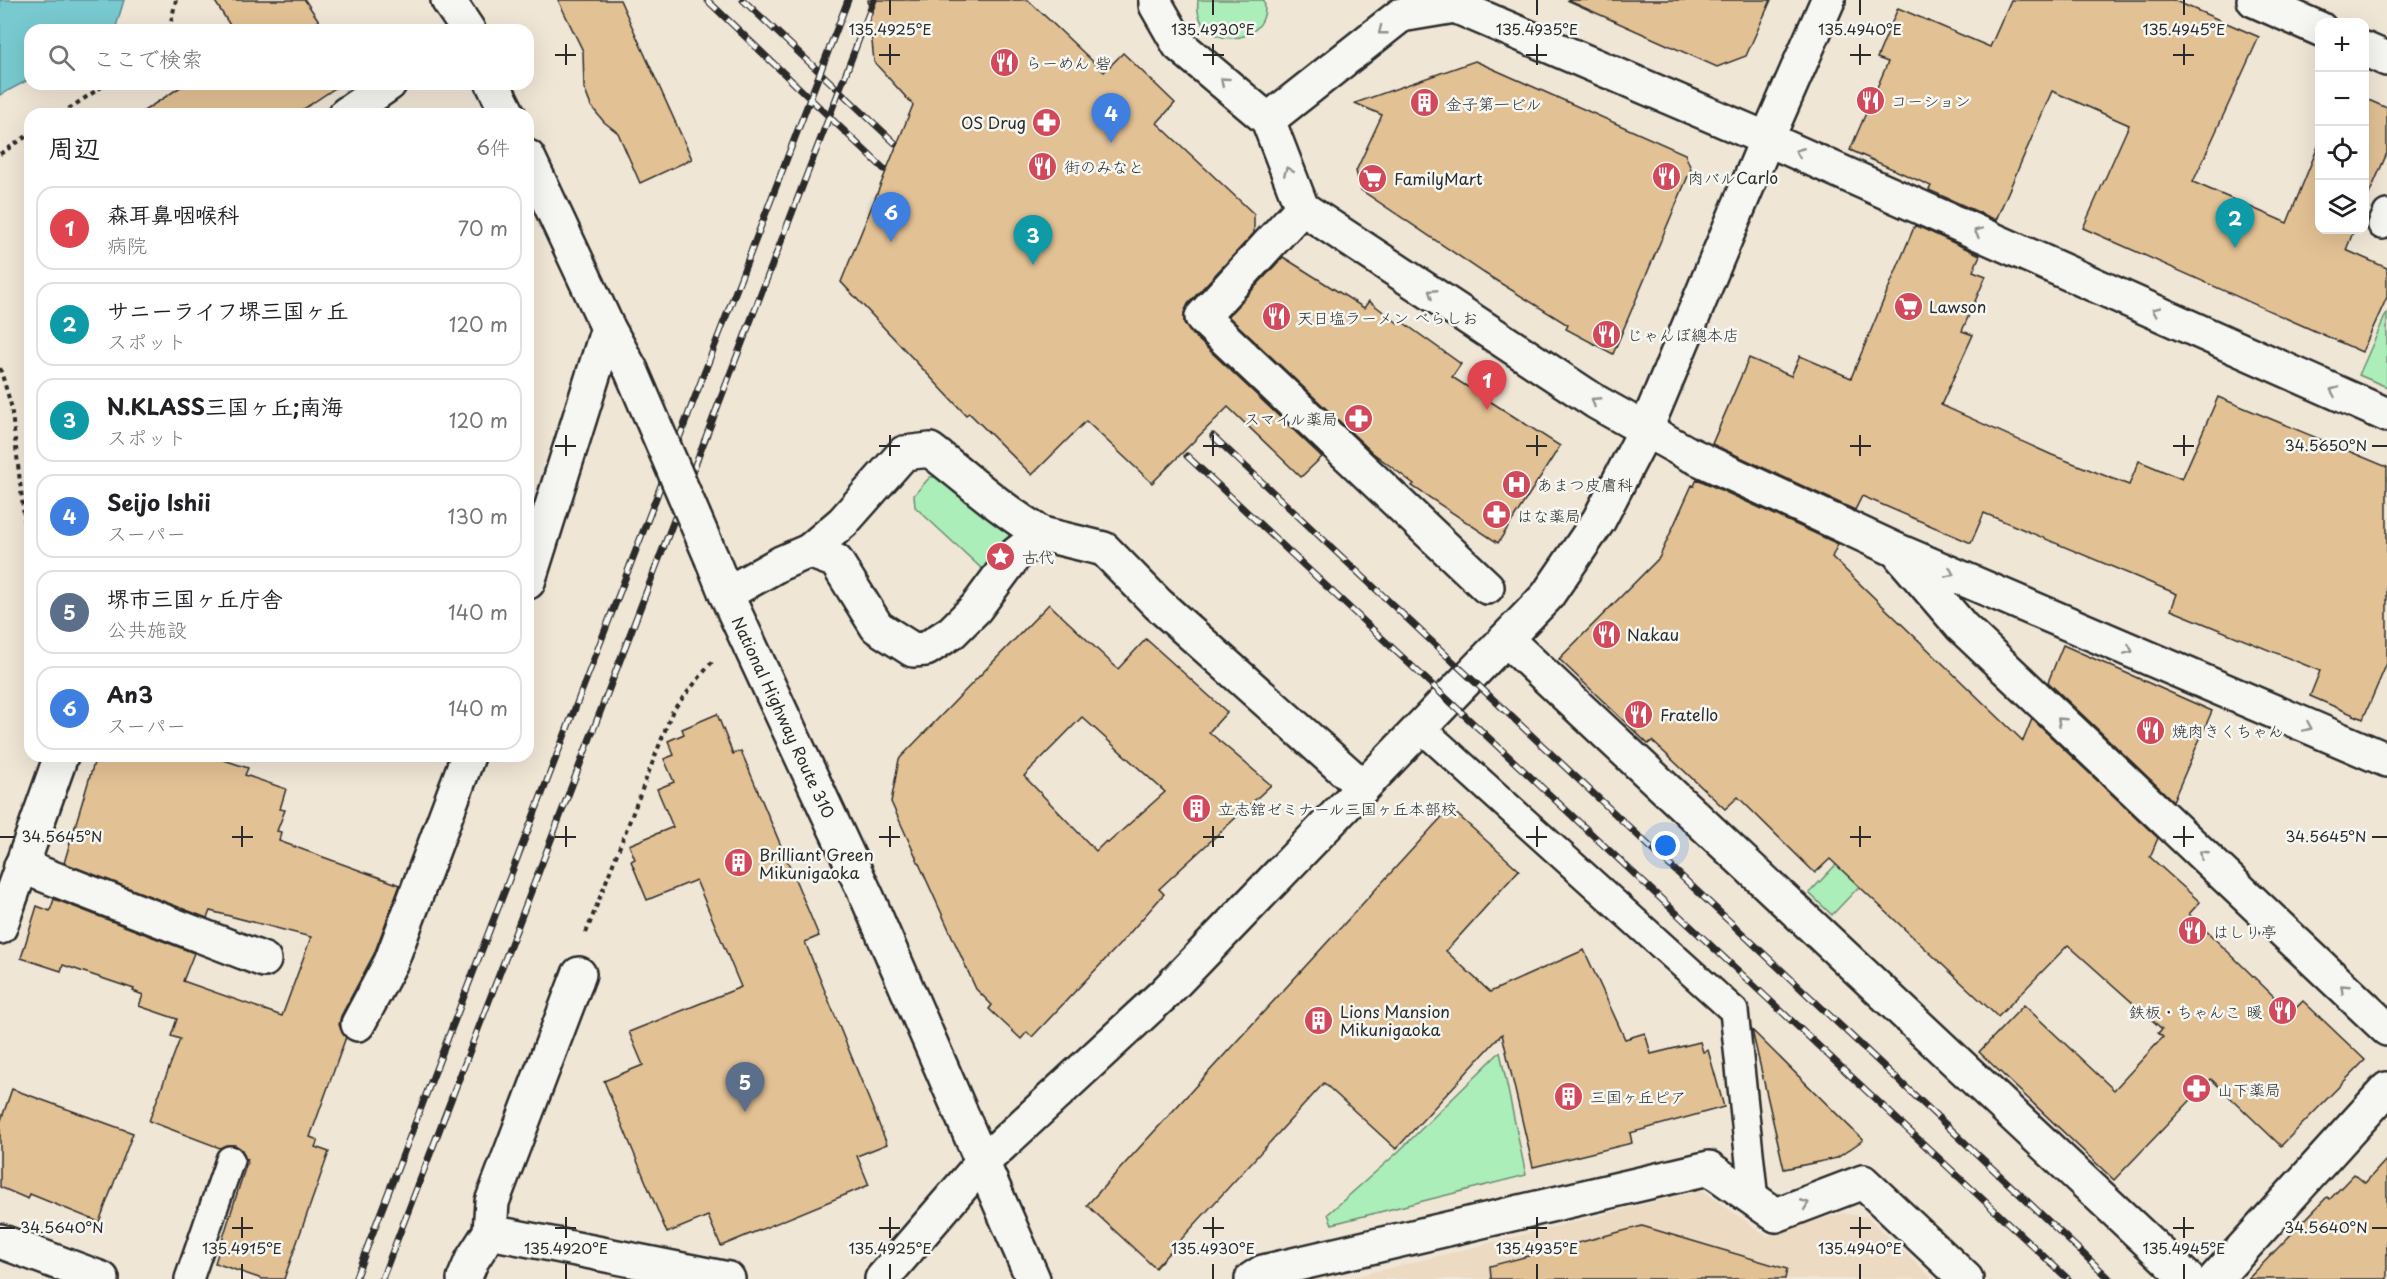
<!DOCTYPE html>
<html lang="ja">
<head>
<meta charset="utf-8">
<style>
	body { margin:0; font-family:"Playpen Sans","Klee One",sans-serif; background:#f6f6f6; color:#202124 }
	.controls { position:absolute; right:18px; top:18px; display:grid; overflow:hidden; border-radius:12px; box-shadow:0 6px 24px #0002 }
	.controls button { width:54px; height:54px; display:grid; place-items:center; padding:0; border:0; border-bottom:2px solid #e0e0e0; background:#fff; color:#202124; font:30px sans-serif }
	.you { position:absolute; left:1666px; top:846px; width:21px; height:21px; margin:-15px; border:4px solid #fff; border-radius:50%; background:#1a73e8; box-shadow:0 0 0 9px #1a73e833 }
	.badge { display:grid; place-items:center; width:39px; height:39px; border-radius:50%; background:#d1495b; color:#fff; font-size:20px; font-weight:700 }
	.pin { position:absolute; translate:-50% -50px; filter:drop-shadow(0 2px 3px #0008) }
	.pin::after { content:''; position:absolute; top:32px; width:21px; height:18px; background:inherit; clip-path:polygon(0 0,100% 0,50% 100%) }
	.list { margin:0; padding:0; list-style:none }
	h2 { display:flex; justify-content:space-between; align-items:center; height:78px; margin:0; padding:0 24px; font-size:26px }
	h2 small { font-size:20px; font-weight:400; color:#757577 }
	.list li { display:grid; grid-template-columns:39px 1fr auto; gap:18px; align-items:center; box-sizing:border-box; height:84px; margin:0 12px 12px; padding:0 12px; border:2px solid #e0e0e0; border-radius:18px }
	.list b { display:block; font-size:22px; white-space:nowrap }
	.list p { margin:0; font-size:20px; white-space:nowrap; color:#757577 }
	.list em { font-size:20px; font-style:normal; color:#757577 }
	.icon { flex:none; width:33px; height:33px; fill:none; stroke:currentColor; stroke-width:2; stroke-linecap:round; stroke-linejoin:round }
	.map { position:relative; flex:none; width:2387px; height:1279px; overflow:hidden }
	.search { position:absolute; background:#fff; box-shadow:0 6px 24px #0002; left:24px; top:24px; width:510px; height:66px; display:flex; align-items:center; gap:15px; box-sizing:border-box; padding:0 21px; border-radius:18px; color:#757577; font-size:22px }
	.panel { position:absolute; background:#fff; box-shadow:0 6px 24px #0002; left:24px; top:108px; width:510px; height:654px; border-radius:18px }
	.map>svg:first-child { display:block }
</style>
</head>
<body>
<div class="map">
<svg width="2387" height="1279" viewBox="0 0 2387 1279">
	<rect width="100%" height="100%" fill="#f0e6d6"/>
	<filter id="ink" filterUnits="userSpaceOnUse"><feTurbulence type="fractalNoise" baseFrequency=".0167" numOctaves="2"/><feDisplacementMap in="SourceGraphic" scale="12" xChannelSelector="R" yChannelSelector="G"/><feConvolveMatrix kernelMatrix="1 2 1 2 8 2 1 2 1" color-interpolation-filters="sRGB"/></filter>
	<g filter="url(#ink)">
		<!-- built -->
		<polygon fill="#ecdbc2" points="1702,1190 1767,1236 1842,1213 1867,1217 1933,1279 1345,1279"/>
		<!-- green -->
		<g fill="#abeeb9" stroke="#6b8c72" stroke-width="1.5">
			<path d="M1198 0H1264C1274 48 1192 53 1198 0Z"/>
			<polygon points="2387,312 2387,387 2359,375"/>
			<polygon points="930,477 946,477 1008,531 1010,539 990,568 981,568 915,507 914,495"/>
			<polygon points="1887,811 1910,833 1832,915 1809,893"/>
			<polygon points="1500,1052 1526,1175 1332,1224 1328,1214 1397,1153"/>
		</g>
		<!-- water -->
		<polygon fill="#78cad0" stroke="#598a8e" stroke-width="1.5" points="0,0 124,0 115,30 30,30 30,79 0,95"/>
		<!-- building -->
		<g fill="#e2c194" stroke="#2b2b2b" stroke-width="1.5" fill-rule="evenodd">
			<polygon points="214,0 305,0 325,30 233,30"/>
			<polygon points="558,0 620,0 692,159 640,183 618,133 604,122 591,106 584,88 583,51"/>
			<polygon points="868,0 1028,0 1104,72 1123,53 1175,103 1157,123 1254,214 1254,233 1188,304 1184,313 1184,323 1189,331 1322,457 1301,477 1228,407 1152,483 1086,421 1032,475 969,413 966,415 841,282 913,105 874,62"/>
			<polygon points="1567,0 1771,0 1746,56 1717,67"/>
			<polygon points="2011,0 2173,0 2259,37 2193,182 2287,223 2319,144 2319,230 2354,230 2346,250 2387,268 2387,297 2362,352 2083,228 2129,125 2052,91 1996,220 1929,190 1931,186 1850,150 1888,62 1877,58 1898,8 1990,47"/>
			<polygon points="1475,61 1685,154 1691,169 1613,354 1566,329 1568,325 1484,273 1361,190 1356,171 1382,115 1355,103"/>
			<polygon points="185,84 341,84 296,114 139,114"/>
			<polygon points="2364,98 2387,108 2387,153 2364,206"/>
			<polygon points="1915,225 1980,255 1973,271 1986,276 1962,331 1973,335 1941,405 2052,455 2129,485 2139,461 2182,479 2218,397 2387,467 2387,663 2363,719 2310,696 2320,671 2171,610 2177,594 1984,513 1971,543 1862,496 1855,510 1712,444 1749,358 1791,376 1800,356 1851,378"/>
			<polygon points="1283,257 1364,308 1369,301 1399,324 1401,321 1461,364 1452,377 1560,446 1498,543 1412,486 1414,484 1373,453 1228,316"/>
			<polygon points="1697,479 1838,544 1832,557 2023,741 2032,719 2158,838 2150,857 2200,902 2189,914 2291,1013 2303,1001 2365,1060 2281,1146 2211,1079 2114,1180 1979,1052 2024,1005 2114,1090 2163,1037 2158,1033 2162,1029 2068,945 1998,1017 1830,859 1815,873 1738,797 1725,809 1652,741 1648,744 1559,659 1659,558 1692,485 1694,486"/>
			<path d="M1049 604 1118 669 1146 639 1227 712 1209 732 1271 785 1159 889 1164 894 1119 945 1032 1037 1027 1032 1021 1039 989 1009 992 1005 976 989 891 802 899 759ZM1082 717 1165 792 1108 843 1106 841 1096 851 1024 776Z"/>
			<polygon points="2063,645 2212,711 2173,801 2048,682"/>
			<polygon points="717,714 733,754 741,751 819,936 805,942 887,1144 857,1156 869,1185 721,1246 708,1216 667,1233 604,1081 643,1065 629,1032 741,987 696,880 647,900 631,861 635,859 629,845 673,827 657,789 674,782 664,759 674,755 668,741 684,734 682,729"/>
			<polygon points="96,756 212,756 248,768 245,775 286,789 280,809 285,810 277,831 281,832 279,841 400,885 374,954 341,1016 339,1025 346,1037 310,1137 318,1140 315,1147 329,1152 284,1279 262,1279 215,1263 248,1159 245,1158 242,1150 235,1145 226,1145 220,1148 149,1121 180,1039 171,1036 177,1019 139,1006 143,995 133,991 134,989 63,965 61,971 21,958 37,906 50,911 54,899 194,953 183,981 282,1016 311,937 210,911 207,918 64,863"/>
			<polygon points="1450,808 1519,870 1446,951 1490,992 1584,950 1625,1039 1645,1033 1651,1054 1700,1042 1703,1052 1708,1050 1724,1107 1630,1133 1632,1143 1533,1167 1502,1034 1396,1149 1324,1083 1155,1268 1087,1205"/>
			<polygon points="1752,1030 1863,1140 1837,1158 1784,1169"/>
			<polygon points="12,1089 133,1133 99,1222 30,1194 28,1199 0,1187 0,1123"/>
			<polygon points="2387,1159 2387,1279 2248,1279 2327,1197 2330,1199 2354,1174 2365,1183"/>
			<polygon points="1642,1226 1787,1269 1785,1279 1491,1279 1490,1266"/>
		</g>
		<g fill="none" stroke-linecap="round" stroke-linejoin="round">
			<defs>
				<g id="lane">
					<polyline points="2382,225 2387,214"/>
					<polyline points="1420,727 1734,1011 1754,1200"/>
					<polyline points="189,1279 230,1160"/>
				</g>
				<g id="street">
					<polyline points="1156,0 1156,5 1179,45 1268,120 1302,208 1596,402 1687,453 1896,550 2387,760"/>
					<polyline points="2254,0 2320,29"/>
					<polyline points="2364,49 2387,59"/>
					<polyline points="346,114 389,84"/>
					<polyline points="1268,120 1401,15 1455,6"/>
					<polyline points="1767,139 2387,415"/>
					<polyline points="1302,208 1202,317 1487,587"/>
					<path d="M930 450C967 478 1002 511 1042 534L1016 554 976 608 952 632 926 649 913 650 877 627 836 561 809 551 843 522 904 453Z"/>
					<polyline points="1901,556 1962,627 2387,1029"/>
					<polyline points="528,582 608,328"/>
					<polyline points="1506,639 2188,1279"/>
					<polyline points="21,866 264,960"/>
					<polyline points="0,927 61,756"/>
					<polyline points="358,1024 391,962 468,756"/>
					<polyline points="490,1232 492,1202 579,974"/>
					<polyline points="0,1241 102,1279"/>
					<polyline points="464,1279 472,1260 490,1232 728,1279"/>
					<polyline points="1252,1279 1263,1272 1709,1168 1776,1215 1863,1182 1966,1279"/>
					<polyline points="2215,1279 2387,1089"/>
				</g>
				<g id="secondary">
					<polyline points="1455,6 1767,139"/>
					<polyline points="1042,534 1104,549 1158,604 1363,787"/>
					<polyline points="726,594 781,563 809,551"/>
					<polyline points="882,1279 982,1163 1165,993 1547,596 1599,520 1645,431 1767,139 1828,0"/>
				</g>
				<g id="highway">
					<polyline points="448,0 468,30"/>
					<polyline points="493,84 508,114"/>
					<polyline points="528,157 608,328 631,370"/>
					<polyline points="712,559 726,594 868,899 1033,1279"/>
				</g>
			</defs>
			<!-- lane casing -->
			<use href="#lane" stroke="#2b2b2b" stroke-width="32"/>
			<!-- street casing -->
			<use href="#street" stroke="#2b2b2b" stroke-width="38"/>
			<!-- secondary casing -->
			<use href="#secondary" stroke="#2b2b2b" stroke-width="38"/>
			<!-- highway casing -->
			<use href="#highway" stroke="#2b2b2b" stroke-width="38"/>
			<!-- path -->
			<g stroke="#2b2b2b" stroke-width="4" stroke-dasharray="4.5 4.5" stroke-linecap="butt">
				<polyline points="169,30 176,0"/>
				<polyline points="61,114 106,84"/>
				<polyline points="0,154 30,134"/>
				<polyline points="0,368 11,405 30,567"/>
				<polyline points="586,933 673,710 712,662"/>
			</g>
			<!-- lane -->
			<use href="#lane" stroke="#f6f6f2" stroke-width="27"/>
			<!-- street -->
			<use href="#street" stroke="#f6f6f2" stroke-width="33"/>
			<!-- secondary -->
			<use href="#secondary" stroke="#f6f6f2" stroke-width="33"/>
			<!-- highway -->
			<use href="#highway" stroke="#f6f6f2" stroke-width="33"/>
			<defs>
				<g id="rail">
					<polyline points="707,0 884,169"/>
					<polyline points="743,0 895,143"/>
					<polyline points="1213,436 2110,1279"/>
					<polyline points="1187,456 2068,1279"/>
					<polyline points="355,1279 848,0"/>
					<polyline points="382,1279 874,0"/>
				</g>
			</defs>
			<!-- rail casing -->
			<use href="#rail" stroke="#2b2b2b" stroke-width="7"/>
			<!-- rail -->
			<use href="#rail" stroke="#f6f6f2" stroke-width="4.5" stroke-dasharray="14" stroke-linecap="butt"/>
			<defs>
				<polyline id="highway-bridge" points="631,370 712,559"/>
			</defs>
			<!-- highway-bridge casing -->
			<use href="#highway-bridge" stroke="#2b2b2b" stroke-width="38" stroke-linecap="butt"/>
			<!-- highway-bridge -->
			<use href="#highway-bridge" stroke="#f6f6f2" stroke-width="33"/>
		</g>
		<!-- one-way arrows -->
		<defs><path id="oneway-chevron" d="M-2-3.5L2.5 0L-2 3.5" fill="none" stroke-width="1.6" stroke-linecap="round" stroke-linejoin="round" transform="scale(1.5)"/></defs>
		<g stroke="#90908e">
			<use href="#oneway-chevron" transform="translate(1382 31) rotate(142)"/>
			<use href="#oneway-chevron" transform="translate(1224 81) rotate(-139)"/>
			<use href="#oneway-chevron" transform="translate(1799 152) rotate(-158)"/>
			<use href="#oneway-chevron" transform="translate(1288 171) rotate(-111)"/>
			<use href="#oneway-chevron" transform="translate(1978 232) rotate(-156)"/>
			<use href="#oneway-chevron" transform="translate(1432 293) rotate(-147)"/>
			<use href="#oneway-chevron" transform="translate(2156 311) rotate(-156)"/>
			<use href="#oneway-chevron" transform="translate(2334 391) rotate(-156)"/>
			<use href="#oneway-chevron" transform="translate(1595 401) rotate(-147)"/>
			<use href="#oneway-chevron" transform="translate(1950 573) rotate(23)"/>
			<use href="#oneway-chevron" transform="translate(2129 650) rotate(23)"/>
			<use href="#oneway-chevron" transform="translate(2061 721) rotate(-137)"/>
			<use href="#oneway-chevron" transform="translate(2308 727) rotate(23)"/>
			<use href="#oneway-chevron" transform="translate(2203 854) rotate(-137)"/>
			<use href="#oneway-chevron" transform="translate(2344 988) rotate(-137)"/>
			<use href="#oneway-chevron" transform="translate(1805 1204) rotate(-21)"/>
		</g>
	</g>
	<!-- ticks -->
	<path fill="none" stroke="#2b2b2b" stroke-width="2" d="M890 0V15M1213 0V15M1537 0V15M1860 0V15M2184 0V15M566 44V65M890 44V65M1213 44V65M1537 44V65M1860 44V65M2184 44V65M555 55H576M879 55H900M1203 55H1224M1526 55H1547M1850 55H1871M2173 55H2194M566 435V456M890 435V456M1213 435V456M1537 435V456M1860 435V456M2184 435V456M555 446H576M879 446H900M1203 446H1224M1526 446H1547M1850 446H1871M2173 446H2194M2372 446H2387M242 826V847M566 826V847M890 826V847M1213 826V847M1537 826V847M1860 826V847M2184 826V847M0 837H15M232 837H253M555 837H576M879 837H900M1203 837H1224M1526 837H1547M1850 837H1871M2173 837H2194M2372 837H2387M242 1217V1238M566 1217V1238M890 1217V1238M1213 1217V1238M1537 1217V1238M1860 1217V1238M2184 1217V1238M0 1228H15M232 1228H253M555 1228H576M879 1228H900M1203 1228H1224M1526 1228H1547M1850 1228H1871M2173 1228H2194M2372 1228H2387M242 1264V1279M566 1264V1279M890 1264V1279M1213 1264V1279M1537 1264V1279M1860 1264V1279M2184 1264V1279"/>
	<!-- icons -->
	<defs>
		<symbol id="restaurant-disc" viewBox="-11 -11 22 22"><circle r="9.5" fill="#d1495b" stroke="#f6f6f2"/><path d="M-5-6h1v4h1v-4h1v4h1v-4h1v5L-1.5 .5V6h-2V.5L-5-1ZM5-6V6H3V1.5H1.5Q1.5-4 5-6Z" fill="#fff"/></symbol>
		<symbol id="building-disc" viewBox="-11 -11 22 22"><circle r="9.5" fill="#d1495b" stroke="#f6f6f2"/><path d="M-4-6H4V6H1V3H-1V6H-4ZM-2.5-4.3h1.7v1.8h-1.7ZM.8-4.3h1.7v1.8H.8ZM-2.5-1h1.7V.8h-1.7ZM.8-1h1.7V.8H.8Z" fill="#fff"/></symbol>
		<symbol id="pharmacy-disc" viewBox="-11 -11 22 22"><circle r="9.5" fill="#d1495b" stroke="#f6f6f2"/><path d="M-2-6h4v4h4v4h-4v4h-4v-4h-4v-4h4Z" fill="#fff"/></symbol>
		<symbol id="supermarket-disc" viewBox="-11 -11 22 22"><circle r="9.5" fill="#d1495b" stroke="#f6f6f2"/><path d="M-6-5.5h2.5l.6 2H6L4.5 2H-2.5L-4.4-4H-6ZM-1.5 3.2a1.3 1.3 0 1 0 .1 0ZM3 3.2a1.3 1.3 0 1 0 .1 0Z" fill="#fff"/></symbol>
		<symbol id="hospital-disc" viewBox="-11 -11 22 22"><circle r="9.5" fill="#d1495b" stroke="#f6f6f2"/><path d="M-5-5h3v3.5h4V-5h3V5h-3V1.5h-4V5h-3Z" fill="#fff"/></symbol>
		<symbol id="sight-disc" viewBox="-11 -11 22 22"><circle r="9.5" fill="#d1495b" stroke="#f6f6f2"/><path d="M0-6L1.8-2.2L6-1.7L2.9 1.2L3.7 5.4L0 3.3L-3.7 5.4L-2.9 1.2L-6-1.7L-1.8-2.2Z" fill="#fff"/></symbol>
	</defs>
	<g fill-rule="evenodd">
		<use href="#restaurant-disc" x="988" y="46" width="33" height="33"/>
		<use href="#restaurant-disc" x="1854" y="84" width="33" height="33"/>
		<use href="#building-disc" x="1408" y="86" width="33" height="33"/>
		<use href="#pharmacy-disc" x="1030" y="106" width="33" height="33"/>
		<use href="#restaurant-disc" x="1026" y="150" width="33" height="33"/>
		<use href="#restaurant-disc" x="1650" y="160" width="33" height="33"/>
		<use href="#supermarket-disc" x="1356" y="162" width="33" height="33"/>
		<use href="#supermarket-disc" x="1892" y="290" width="33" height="33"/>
		<use href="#restaurant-disc" x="1260" y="300" width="33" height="33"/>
		<use href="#restaurant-disc" x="1590" y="318" width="33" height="33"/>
		<use href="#pharmacy-disc" x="1342" y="402" width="33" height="33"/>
		<use href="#hospital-disc" x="1500" y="468" width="33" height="33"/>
		<use href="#pharmacy-disc" x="1480" y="498" width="33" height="33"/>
		<use href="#sight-disc" x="984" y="540" width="33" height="33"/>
		<use href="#restaurant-disc" x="1590" y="618" width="33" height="33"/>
		<use href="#restaurant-disc" x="1622" y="698" width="33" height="33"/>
		<use href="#restaurant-disc" x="2134" y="714" width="33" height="33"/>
		<use href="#building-disc" x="1180" y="792" width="33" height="33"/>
		<use href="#building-disc" x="722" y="846" width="33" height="33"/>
		<use href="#restaurant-disc" x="2176" y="914" width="33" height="33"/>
		<use href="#restaurant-disc" x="2266" y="994" width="33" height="33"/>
		<use href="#building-disc" x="1302" y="1004" width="33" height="33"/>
		<use href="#pharmacy-disc" x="2180" y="1072" width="33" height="33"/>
		<use href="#building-disc" x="1552" y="1080" width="33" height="33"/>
	</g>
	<g text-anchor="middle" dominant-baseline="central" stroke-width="5" stroke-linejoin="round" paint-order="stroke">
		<!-- poi labels -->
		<g font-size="16" fill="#2b2b2b" stroke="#f6f6f2" text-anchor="start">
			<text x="1026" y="62">らーめん 砦</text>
			<text x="1891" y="100">コーション</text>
			<text x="1446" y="103">金子第一ビル</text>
			<text x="1026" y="122" text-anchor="end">OS Drug</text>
			<text x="1064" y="166">街のみなと</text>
			<text x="1688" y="177">肉バルCarlo</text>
			<text x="1394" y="178">FamilyMart</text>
			<text x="1929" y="306">Lawson</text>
			<text x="1297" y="317">天日塩ラーメン べらしお</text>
			<text x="1627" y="334">じゃんぼ總本店</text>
			<text x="1338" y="418" text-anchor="end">スマイル薬局</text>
			<text x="1537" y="484">あまつ皮膚科</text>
			<text x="1517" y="515">はな薬局</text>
			<text x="1022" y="556">古代</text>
			<text x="1627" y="634">Nakau</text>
			<text x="1660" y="714">Fratello</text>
			<text x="2172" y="730">焼肉きくちゃん</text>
			<text x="1218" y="808">立志舘ゼミナール三国ヶ丘本部校</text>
			<text x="759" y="854">Brilliant Green<tspan x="759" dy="18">Mikunigaoka</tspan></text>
			<text x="2213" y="931">はしり亭</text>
			<text x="1340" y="1011">Lions Mansion<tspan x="1340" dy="18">Mikunigaoka</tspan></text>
			<text x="2262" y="1011" text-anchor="end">鉄板・ちゃんこ 暖</text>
			<text x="2217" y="1089">山下薬局</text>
			<text x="1590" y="1096">三国ヶ丘ピア</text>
		</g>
		<!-- street labels -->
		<g font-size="16" fill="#2b2b2b" stroke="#f6f6f2">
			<text transform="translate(784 717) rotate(65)">National Highway Route 310</text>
		</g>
	</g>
	<g font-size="15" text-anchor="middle" fill="#2b2b2b" stroke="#f6f6f2" stroke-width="5" stroke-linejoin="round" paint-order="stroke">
		<text x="890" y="35">135.4925°E</text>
		<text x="1213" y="35">135.4930°E</text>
		<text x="1537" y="35">135.4935°E</text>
		<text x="1860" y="35">135.4940°E</text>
		<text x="2184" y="35">135.4945°E</text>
		<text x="2326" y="451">34.5650°N</text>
		<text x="62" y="842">34.5645°N</text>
		<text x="2326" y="842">34.5645°N</text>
		<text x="62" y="1233">34.5640°N</text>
		<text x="2326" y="1233">34.5640°N</text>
		<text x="242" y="1254">135.4915°E</text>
		<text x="566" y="1254">135.4920°E</text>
		<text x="890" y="1254">135.4925°E</text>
		<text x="1213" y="1254">135.4930°E</text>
		<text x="1537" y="1254">135.4935°E</text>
		<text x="1860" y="1254">135.4940°E</text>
		<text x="2184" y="1254">135.4945°E</text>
	</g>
</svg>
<div class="controls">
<button>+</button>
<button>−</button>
<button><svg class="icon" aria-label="locate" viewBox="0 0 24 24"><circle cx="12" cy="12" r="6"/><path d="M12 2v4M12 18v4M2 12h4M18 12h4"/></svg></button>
<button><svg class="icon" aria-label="layers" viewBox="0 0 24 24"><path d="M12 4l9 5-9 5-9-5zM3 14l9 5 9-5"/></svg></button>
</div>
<div class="you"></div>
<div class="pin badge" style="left:1487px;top:410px;background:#e0444e">1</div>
<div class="pin badge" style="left:2235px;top:248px;background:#0f9aa8">2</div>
<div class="pin badge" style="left:1033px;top:265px;background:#0f9aa8">3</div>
<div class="pin badge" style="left:1111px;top:143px;background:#3f7fe0">4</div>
<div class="pin badge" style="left:745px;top:1112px;background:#5c6f8a">5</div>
<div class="pin badge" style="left:891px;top:242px;background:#3f7fe0">6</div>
<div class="search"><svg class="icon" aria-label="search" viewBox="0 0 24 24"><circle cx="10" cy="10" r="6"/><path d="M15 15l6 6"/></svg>ここで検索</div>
<section class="panel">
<h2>周辺<small>6件</small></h2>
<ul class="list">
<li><span class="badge" style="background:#e0444e">1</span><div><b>森耳鼻咽喉科</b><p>病院</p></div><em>70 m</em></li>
<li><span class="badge" style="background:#0f9aa8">2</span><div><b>サニーライフ堺三国ヶ丘</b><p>スポット</p></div><em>120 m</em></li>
<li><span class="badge" style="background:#0f9aa8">3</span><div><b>N.KLASS三国ヶ丘;南海</b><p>スポット</p></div><em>120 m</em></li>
<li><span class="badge" style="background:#3f7fe0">4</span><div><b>Seijo Ishii</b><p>スーパー</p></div><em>130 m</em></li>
<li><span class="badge" style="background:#5c6f8a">5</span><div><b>堺市三国ヶ丘庁舎</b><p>公共施設</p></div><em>140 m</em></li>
<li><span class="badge" style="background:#3f7fe0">6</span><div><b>An3</b><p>スーパー</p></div><em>140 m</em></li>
</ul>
</section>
</div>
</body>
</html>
